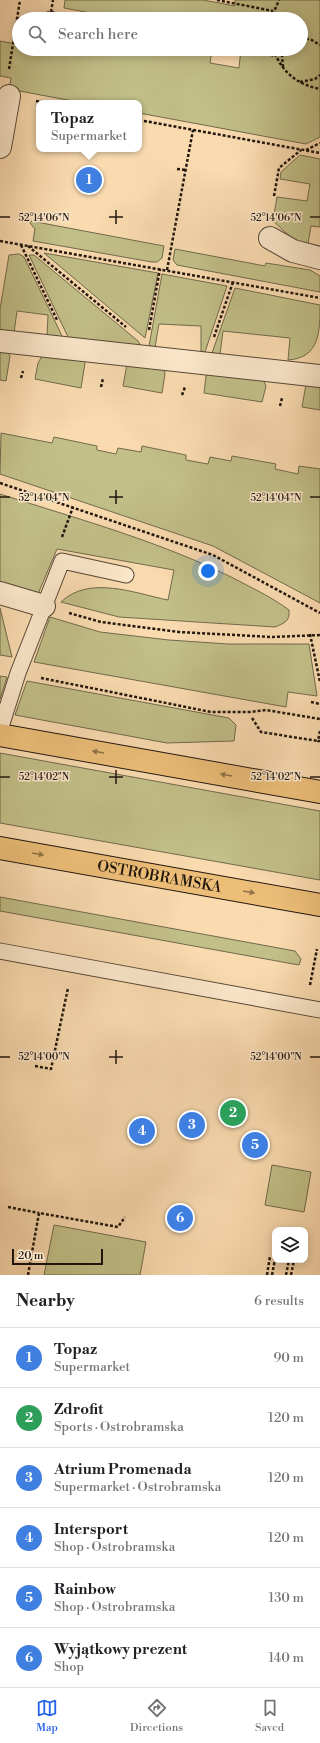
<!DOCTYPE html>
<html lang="en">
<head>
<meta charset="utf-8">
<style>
	body { margin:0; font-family:"Libre Bodoni",serif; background:#f6f6f6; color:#202124 }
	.controls { position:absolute; right:12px; bottom:12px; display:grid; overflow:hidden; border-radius:8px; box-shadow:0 2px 10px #0003 }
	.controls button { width:36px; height:36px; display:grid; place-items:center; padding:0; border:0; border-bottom:1px solid #e0e0e0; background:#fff; color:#202124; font:20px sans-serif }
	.scale { position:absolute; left:12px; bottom:10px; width:91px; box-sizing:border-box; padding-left:4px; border:2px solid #20160e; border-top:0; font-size:11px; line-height:14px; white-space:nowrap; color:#20160e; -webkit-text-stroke:3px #fce8cc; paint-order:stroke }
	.you { position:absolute; left:208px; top:571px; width:14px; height:14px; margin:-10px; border:3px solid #fff; border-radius:50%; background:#1a73e8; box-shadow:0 0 0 6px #1a73e833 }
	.badge { display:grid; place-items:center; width:26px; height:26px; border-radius:50%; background:#2563eb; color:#fff; font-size:13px; font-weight:700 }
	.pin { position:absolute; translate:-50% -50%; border:2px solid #fff; box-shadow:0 1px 4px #0006 }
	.popup { position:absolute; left:36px; top:100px; width:106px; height:52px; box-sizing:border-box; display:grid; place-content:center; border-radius:8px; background:#fff; filter:drop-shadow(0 1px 3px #0005); font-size:13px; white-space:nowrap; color:#757577 }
	.popup b { font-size:15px; color:#202124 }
	.popup::after { content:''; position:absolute; left:50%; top:100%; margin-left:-8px; border:8px solid transparent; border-top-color:#fff }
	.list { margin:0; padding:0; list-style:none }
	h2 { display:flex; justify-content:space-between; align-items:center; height:52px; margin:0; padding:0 16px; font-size:17px }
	h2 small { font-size:13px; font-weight:400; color:#757577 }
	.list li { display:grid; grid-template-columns:26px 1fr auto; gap:12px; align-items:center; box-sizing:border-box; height:60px; padding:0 16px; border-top:1px solid #e0e0e0 }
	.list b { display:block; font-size:15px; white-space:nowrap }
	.list p { margin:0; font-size:13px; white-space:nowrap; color:#757577 }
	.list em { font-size:13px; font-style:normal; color:#757577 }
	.icon { flex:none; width:22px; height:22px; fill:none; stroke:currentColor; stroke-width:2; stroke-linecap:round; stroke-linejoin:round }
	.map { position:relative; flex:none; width:320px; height:1275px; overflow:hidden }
	.search { position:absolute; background:#fff; box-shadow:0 2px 10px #0003; left:12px; right:12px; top:12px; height:44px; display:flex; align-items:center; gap:10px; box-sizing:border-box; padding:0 14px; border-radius:22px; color:#757577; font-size:15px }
	.sheet { height:412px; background:#fff }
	nav { display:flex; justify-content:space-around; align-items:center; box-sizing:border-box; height:56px; border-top:1px solid #e0e0e0; background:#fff; font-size:11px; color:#757577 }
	nav a { display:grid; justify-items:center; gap:2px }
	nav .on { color:#2563eb }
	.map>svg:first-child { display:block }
</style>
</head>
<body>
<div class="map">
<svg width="320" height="1275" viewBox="0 0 320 1275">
	<rect width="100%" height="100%" fill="#fadbb0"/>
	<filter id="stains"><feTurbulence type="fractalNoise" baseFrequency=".005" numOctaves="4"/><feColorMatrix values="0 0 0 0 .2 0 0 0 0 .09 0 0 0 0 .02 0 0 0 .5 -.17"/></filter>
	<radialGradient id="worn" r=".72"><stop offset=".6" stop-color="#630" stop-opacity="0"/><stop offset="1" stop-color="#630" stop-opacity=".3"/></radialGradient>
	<!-- green -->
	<g fill="#c2bf88" stroke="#716a4b">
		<polygon points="65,0 203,0 235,6 235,0 320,0 320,137 306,144 139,113 139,103 83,103 9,89 11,78 0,76 0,41 16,44 19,29 19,49 206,49 212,50 210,63 239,68 241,49 301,49 301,19 122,19 64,8"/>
		<polygon points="300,155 320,159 320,227 311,226 308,244 296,242 273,221 277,197 307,201 310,184 280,179 281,172"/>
		<polygon points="31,221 164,246 162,258 157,262 152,262 33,241 35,229 30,223"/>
		<polygon points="175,249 265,266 266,263 310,270 320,276 320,292 177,265 173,260"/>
		<polygon points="44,253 158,273 145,338"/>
		<polygon points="19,254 24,257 63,338 47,336 48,315 17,311 14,333 0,331 0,309 9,255"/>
		<polygon points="29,255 34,255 138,341 141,346 69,339"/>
		<polygon points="162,274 227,286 205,352 201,351 201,326 159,324 155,347 149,346"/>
		<path d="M235 288 320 305C320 331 320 358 288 360L290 338 223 331 220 354 212 353Z"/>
		<polygon points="0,350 8,353 10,356 6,381 0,380"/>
		<polygon points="42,356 83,360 85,363 81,388 35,379 38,363"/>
		<polygon points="127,364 164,367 165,374 162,393 123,386"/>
		<polygon points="209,374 263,379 266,386 262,402 204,393 206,376"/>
		<polygon points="306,384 320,384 320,410 302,407"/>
		<polygon points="1,433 52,443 54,437 97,446 97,450 116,454 118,448 141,452 142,446 186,455 186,460 208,464 210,457 231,461 232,456 276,464 275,469 298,474 299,466 320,469 320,603 213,546 0,474"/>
		<path d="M0 494C81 520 163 542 239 581 256 590 273 598 289 610 290 621 285 623 275 627L119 617 61 602C89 575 134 593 168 600L174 570 57 549 38 594 0 584Z"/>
		<polygon points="0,608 12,657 0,655"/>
		<polygon points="50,617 100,632 169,640 228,644 309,644 317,696 288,692 286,707 34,662"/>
		<polygon points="0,676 7,677 0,699"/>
		<polygon points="27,681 229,718 236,725 234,741 167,743 15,715"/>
		<polygon points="0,753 320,811 320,880 0,823"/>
		<polygon points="0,897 295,951 301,959 299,965 0,911"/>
		<polygon points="272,1165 311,1172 304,1212 265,1205"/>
		<polygon points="54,1225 146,1242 140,1275 44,1275"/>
	</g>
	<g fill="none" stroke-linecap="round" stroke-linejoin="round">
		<defs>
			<g id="lane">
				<polyline points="0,730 18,673 62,561 126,575"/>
				<polyline points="0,951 320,1010"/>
			</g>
			<g id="street">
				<polyline points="0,147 9,96"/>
				<polyline points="270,238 293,251 320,258"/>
				<polyline points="0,341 320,376"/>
				<polyline points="0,593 44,606"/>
			</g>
			<g id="primary">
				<polyline points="0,735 320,792"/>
				<path id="s1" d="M0 848 320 905"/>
			</g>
		</defs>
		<!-- lane casing -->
		<use href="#lane" stroke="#564736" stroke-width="17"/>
		<!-- street casing -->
		<use href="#street" stroke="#564736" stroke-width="24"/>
		<!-- primary casing -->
		<use href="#primary" stroke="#20160e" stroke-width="24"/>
		<!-- path -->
		<g stroke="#20160e" stroke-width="2.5" stroke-dasharray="3 2" stroke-linecap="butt">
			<polyline points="217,0 273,11"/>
			<polyline points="51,12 53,0"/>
			<polyline points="17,19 51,12 85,19"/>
			<polyline points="271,19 279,0"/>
			<polyline points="301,38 310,39 320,45"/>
			<polyline points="241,49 276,56"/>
			<path d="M273 49C282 72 296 84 320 89"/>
			<polyline points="283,67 282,55 285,49"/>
			<polyline points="9,69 20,0"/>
			<polyline points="300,82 315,79 320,75"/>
			<polyline points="36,101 47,103"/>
			<polyline points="139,120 320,153"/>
			<polyline points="306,150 320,143"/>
			<polyline points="177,169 186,170"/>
			<polyline points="274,196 279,168 301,150"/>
			<polyline points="0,241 320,298"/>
			<polyline points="21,245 57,320"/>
			<polyline points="28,246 126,327"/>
			<polyline points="167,270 193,130"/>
			<polyline points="149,330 160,269"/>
			<polyline points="214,337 233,282"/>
			<polyline points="21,378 23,371"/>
			<polyline points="101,387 103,378"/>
			<polyline points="182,395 185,387"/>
			<polyline points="280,406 282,398"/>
			<polyline points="0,483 213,555 320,613"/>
			<polyline points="62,537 73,507"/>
			<polyline points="69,613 101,622 179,632 272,637 320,635"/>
			<polyline points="310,634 320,682"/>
			<polyline points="41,678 211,712 250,712 266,710 320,719"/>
			<polyline points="311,702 320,704"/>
			<polyline points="252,718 261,732 318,741"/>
			<polyline points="320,731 318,741 320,741"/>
			<polyline points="310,985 317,949"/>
			<polyline points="35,1066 51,1069 68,988"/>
			<polyline points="8,1207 39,1213"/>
			<polyline points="28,1275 39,1213 118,1227 125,1217"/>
			<polyline points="267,1275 270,1256"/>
			<polyline points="272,1275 275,1259"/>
			<polyline points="286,1275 289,1260"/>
			<polyline points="291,1275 294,1260"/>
		</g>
		<!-- lane -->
		<use href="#lane" stroke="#fce8cc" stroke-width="15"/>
		<!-- street -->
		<use href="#street" stroke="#fce8cc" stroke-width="22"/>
		<!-- primary -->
		<use href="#primary" stroke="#edbe78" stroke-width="22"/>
	</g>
	<!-- one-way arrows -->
	<defs><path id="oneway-solid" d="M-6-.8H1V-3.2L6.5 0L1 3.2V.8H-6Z"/></defs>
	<g fill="#917248">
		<use href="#oneway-solid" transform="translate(98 752) rotate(-170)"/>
		<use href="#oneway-solid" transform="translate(226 775) rotate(-170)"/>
		<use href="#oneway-solid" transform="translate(38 854) rotate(10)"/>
		<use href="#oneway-solid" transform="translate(249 892) rotate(10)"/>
	</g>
	<!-- ticks -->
	<path fill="none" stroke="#20160e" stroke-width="1.5" d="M116 210V224M0 217H10M109 217H123M310 217H320M116 490V504M0 497H10M109 497H123M310 497H320M116 770V784M0 777H10M109 777H123M310 777H320M116 1050V1064M0 1057H10M109 1057H123M310 1057H320"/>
	<g text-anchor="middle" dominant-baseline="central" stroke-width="3" stroke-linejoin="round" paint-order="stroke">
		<!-- street labels -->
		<g font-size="15" fill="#20160e" stroke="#fce8cc">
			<text stroke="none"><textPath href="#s1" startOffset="162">OSTROBRAMSKA</textPath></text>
		</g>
	</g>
	<g font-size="10" text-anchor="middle" fill="#20160e" stroke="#fce8cc" stroke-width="3" stroke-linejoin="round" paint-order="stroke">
		<text x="44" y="221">52°14'06"N</text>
		<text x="276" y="221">52°14'06"N</text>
		<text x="44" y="501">52°14'04"N</text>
		<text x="276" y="501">52°14'04"N</text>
		<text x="44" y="780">52°14'02"N</text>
		<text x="276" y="780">52°14'02"N</text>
		<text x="44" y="1060">52°14'00"N</text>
		<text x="276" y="1060">52°14'00"N</text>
	</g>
	<rect width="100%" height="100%" filter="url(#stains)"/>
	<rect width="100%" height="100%" fill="url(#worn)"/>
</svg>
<div class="controls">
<button><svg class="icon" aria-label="layers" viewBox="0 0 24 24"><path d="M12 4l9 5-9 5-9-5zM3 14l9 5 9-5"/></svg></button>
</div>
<div class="scale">20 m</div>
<div class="you"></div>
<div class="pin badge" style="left:89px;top:180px;background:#3f7fe0">1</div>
<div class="popup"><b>Topaz</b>Supermarket</div>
<div class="pin badge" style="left:233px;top:1113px;background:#2e9e5b">2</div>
<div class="pin badge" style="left:192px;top:1125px;background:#3f7fe0">3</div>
<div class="pin badge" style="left:142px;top:1131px;background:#3f7fe0">4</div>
<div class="pin badge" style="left:255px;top:1145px;background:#3f7fe0">5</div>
<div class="pin badge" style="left:180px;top:1218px;background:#3f7fe0">6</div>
<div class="search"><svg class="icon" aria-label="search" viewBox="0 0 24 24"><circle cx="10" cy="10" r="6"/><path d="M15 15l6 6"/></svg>Search here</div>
</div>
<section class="sheet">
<h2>Nearby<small>6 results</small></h2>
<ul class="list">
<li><span class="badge" style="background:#3f7fe0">1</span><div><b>Topaz</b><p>Supermarket</p></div><em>90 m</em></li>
<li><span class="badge" style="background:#2e9e5b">2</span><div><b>Zdrofit</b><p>Sports · Ostrobramska</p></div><em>120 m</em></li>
<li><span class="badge" style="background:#3f7fe0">3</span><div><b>Atrium Promenada</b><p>Supermarket · Ostrobramska</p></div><em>120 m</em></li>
<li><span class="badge" style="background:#3f7fe0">4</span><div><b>Intersport</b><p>Shop · Ostrobramska</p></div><em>120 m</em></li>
<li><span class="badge" style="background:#3f7fe0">5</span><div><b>Rainbow</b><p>Shop · Ostrobramska</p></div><em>130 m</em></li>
<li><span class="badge" style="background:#3f7fe0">6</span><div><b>Wyjątkowy prezent</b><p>Shop</p></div><em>140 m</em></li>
</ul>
</section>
<nav>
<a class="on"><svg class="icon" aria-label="map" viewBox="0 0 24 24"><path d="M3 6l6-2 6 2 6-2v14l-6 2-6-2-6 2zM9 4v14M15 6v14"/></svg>Map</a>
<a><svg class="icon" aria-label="directions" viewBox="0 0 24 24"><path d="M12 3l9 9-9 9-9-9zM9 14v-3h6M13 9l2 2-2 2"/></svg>Directions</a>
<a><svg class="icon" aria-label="saved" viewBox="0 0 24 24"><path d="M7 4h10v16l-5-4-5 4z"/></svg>Saved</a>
</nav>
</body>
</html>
